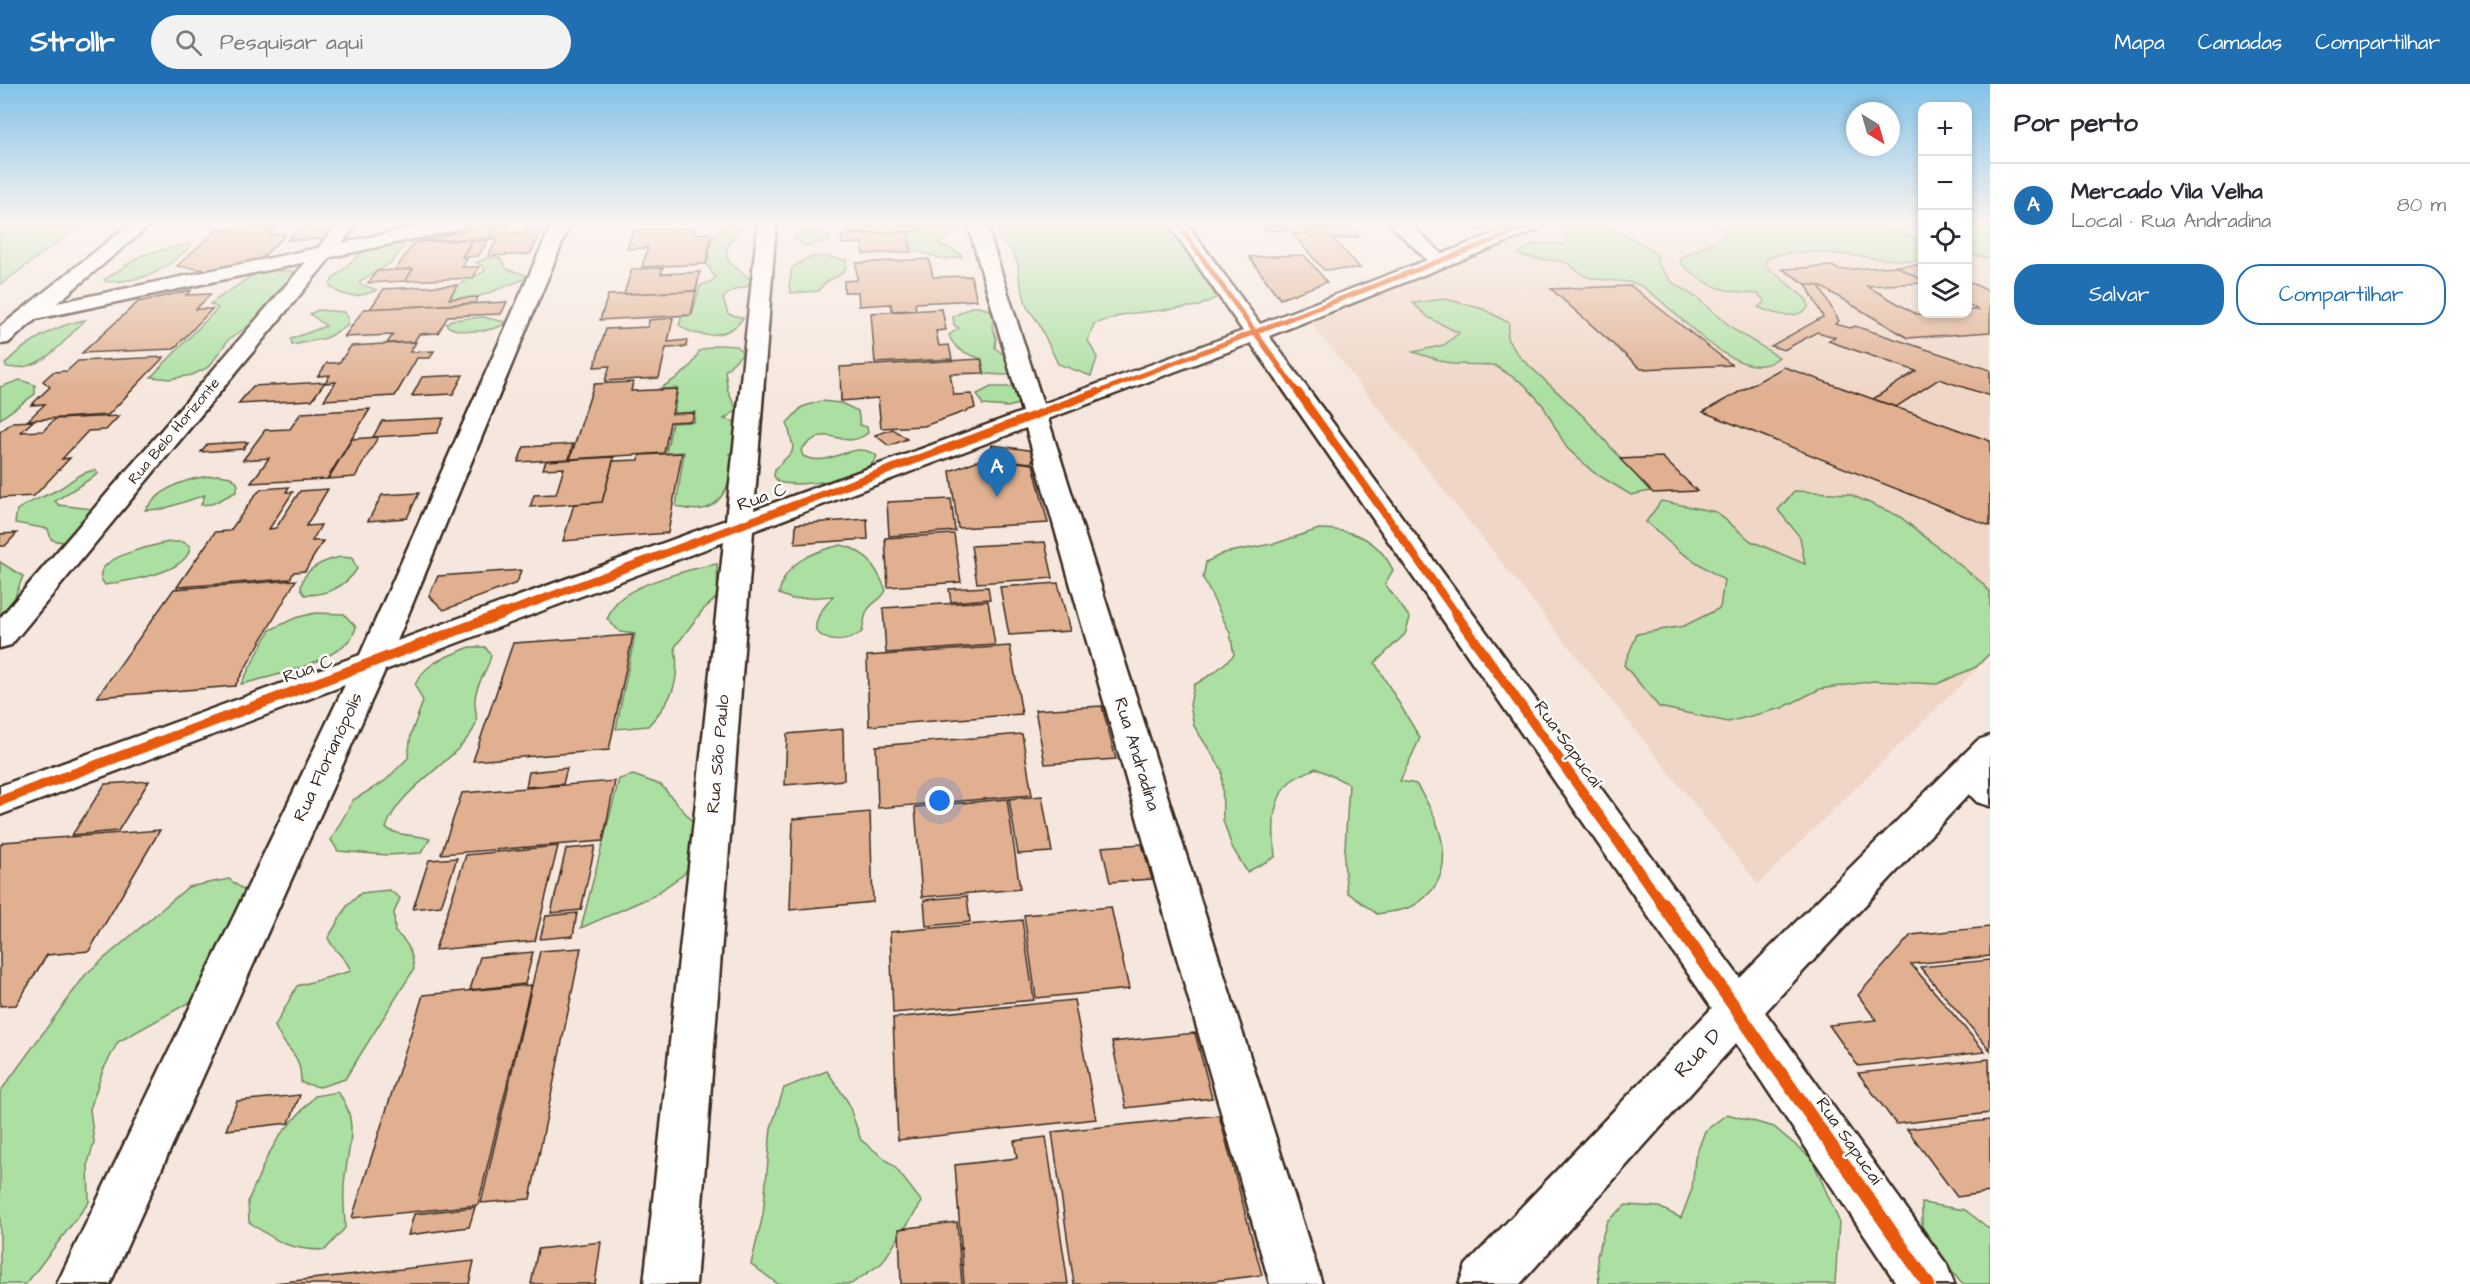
<!DOCTYPE html>
<html lang="pt">
<head>
<meta charset="utf-8">
<style>
	body { margin:0; font-family:"Architects Daughter",sans-serif; background:#f2f2f3; color:#2b2b33 }
	.controls { position:absolute; right:18px; top:18px; display:grid; overflow:hidden; border-radius:12px; box-shadow:0 3px 9px #0003 }
	.controls button { width:54px; height:54px; display:grid; place-items:center; padding:0; border:0; border-bottom:2px solid #e1e1e2; background:#fff; color:#2b2b33; font:30px sans-serif }
	.compass { position:absolute; left:1846px; top:18px; width:54px; height:54px; border-radius:50%; background:#fff; box-shadow:0 3px 9px #0003; rotate:143deg }
	.you { position:absolute; left:940px; top:717px; width:21px; height:21px; margin:-15px; border:4px solid #fff; border-radius:50%; background:#1a73e8; box-shadow:0 0 0 9px #1a73e833 }
	.badge { display:grid; place-items:center; width:39px; height:39px; border-radius:50%; background:#1f6fb2; color:#fff; font-size:20px; font-weight:700 }
	.pin { position:absolute; translate:-50% -50px; filter:drop-shadow(0 2px 3px #0008) }
	.pin::after { content:''; position:absolute; top:32px; width:21px; height:18px; background:inherit; clip-path:polygon(0 0,100% 0,50% 100%) }
	.list { margin:0; padding:0; list-style:none }
	h2 { display:flex; justify-content:space-between; align-items:center; height:78px; margin:0; padding:0 24px; font-size:26px }
	h2 small { font-size:20px; font-weight:400; color:#7c7c81 }
	.list li { display:grid; grid-template-columns:39px 1fr auto; gap:18px; align-items:center; box-sizing:border-box; height:84px; padding:0 24px; border-top:2px solid #e1e1e2 }
	.list b { display:block; font-size:22px; white-space:nowrap }
	.list p { margin:0; font-size:20px; white-space:nowrap; color:#7c7c81 }
	.list em { font-size:20px; font-style:normal; color:#7c7c81 }
	.actions { display:flex; gap:12px; padding:18px 24px }
	.actions a { flex:1; padding:14px 0; border:2px solid #1f6fb2; border-radius:24px; text-align:center; font-size:21px; color:#1f6fb2 }
	.actions .main { background:#1f6fb2; color:#fff }
	.icon { flex:none; width:33px; height:33px; fill:none; stroke:currentColor; stroke-width:2; stroke-linecap:round; stroke-linejoin:round }
	.map { position:relative; flex:none; width:1990px; height:1200px; overflow:hidden }
	header { display:flex; align-items:center; gap:36px; box-sizing:border-box; height:84px; padding:0 30px; background:#1f6fb2; color:#fff }
	header strong { font-size:28px }
	nav { display:flex; gap:33px; margin-inline-start:auto; font-size:21px }
	.search { width:420px; height:54px; background:#f2f2f3; display:flex; align-items:center; gap:15px; box-sizing:border-box; padding:0 21px; border-radius:33px; color:#7c7c81; font-size:22px }
	main { display:flex }
	aside { flex:1; background:#fff }
	.map>svg:first-child { display:block }
</style>
</head>
<body>
<header>
<strong>Strollr</strong>
<div class="search"><svg class="icon" aria-label="search" viewBox="0 0 24 24"><circle cx="10" cy="10" r="6"/><path d="M15 15l6 6"/></svg>Pesquisar aqui</div>
<nav><a>Mapa</a><a>Camadas</a><a>Compartilhar</a></nav>
</header>
<main>
<div class="map">
<svg width="1990" height="1200" viewBox="0 0 1990 1200">
	<rect width="100%" height="100%" fill="#f6e7de"/>
	<filter id="ink" filterUnits="userSpaceOnUse"><feTurbulence type="fractalNoise" baseFrequency=".0167" numOctaves="2"/><feDisplacementMap in="SourceGraphic" scale="12" xChannelSelector="R" yChannelSelector="G"/><feConvolveMatrix kernelMatrix="1 2 1 2 8 2 1 2 1" color-interpolation-filters="sRGB"/></filter>
	<g filter="url(#ink)">
		<!-- built -->
		<polygon fill="#efd6c7" points="1551,140 1922,140 1922,230 1968,230 1968,140 1990,140 1990,572 1758,800 1305,232"/>
		<!-- green -->
		<g fill="#abe0a2" stroke="#738560" stroke-width="1.5">
			<polygon points="0,140 82,140 0,201"/>
			<polygon points="940,140 953,140 959,145 939,160 961,170 962,173 944,175 912,166 909,148 922,147 922,144"/>
			<polygon points="997,140 1171,140 1203,184 1216,214 1199,222 1126,230 1094,240 1088,256 1097,274 1091,292 1058,280 1038,238 1027,223 1019,194 1018,180 1012,167 999,155"/>
			<path d="M1590 140C1617 146 1637 154 1658 172L1656 178 1673 199 1697 214 1736 247 1779 273C1741 308 1675 223 1643 203 1627 194 1602 199 1585 192 1578 190 1573 181 1567 179 1550 174 1534 177 1518 170 1531 158 1547 159 1564 161L1567 156 1563 144 1572 141Z"/>
			<path d="M1714 140 1871 143 1889 145 1922 156V177C1880 179 1803 158 1767 175L1765 181 1807 216 1808 224C1794 237 1773 230 1758 223L1765 218 1758 210C1723 208 1705 203 1680 178L1682 173 1724 153 1727 148Z"/>
			<path d="M733 141 739 146C736 152 730 156 728 162 721 180 741 185 750 195L748 202 732 207 723 214 728 230 743 234C730 254 697 256 679 241L682 232 692 231 700 202 714 196 715 193 707 181C711 162 710 143 733 141Z"/>
			<polygon points="1990,143 1990,174 1968,170 1968,145"/>
			<polygon points="818,146 829,150 830,156 806,162 795,156 797,149"/>
			<path d="M190 159 192 161C163 188 147 197 107 198L104 196 142 171Z"/>
			<path d="M398 160 404 162 391 179 360 197V200L377 206C361 213 343 215 330 202 331 193 339 191 345 184 363 165 370 162 398 160Z"/>
			<path d="M824 172 846 176C850 195 824 192 819 207L791 209 789 202 792 184 807 174Z"/>
			<polygon points="500,174 507,185 526,191 525,195 478,213 451,214 458,201 485,187 483,182 476,179 486,174"/>
			<polygon points="274,187 292,187 298,193 253,239 228,256 209,283 192,291 170,295 151,293 218,224 210,220 253,191"/>
			<polygon points="1446,215 1483,225 1509,239 1507,255 1520,273 1584,333 1650,407 1631,411 1593,388 1567,364 1542,320 1524,300 1494,281 1452,280 1413,268 1444,261 1459,249 1429,234 1413,219"/>
			<path d="M971 223H980L995 228 992 241 996 254 995 264 1015 279 1013 288 1006 291 985 290 982 275C967 270 954 266 949 251L959 244 954 241 953 233Z"/>
			<polygon points="318,226 344,228 348,234 347,242 326,254 292,261 291,255 326,242 310,230"/>
			<path d="M483 233 505 238C498 249 453 251 446 240L451 236Z"/>
			<path d="M85 236C62 258 43 288 7 283L5 280C23 260 58 240 85 236Z"/>
			<path d="M717 261 737 262 743 269 725 287 728 307 737 326 724 335 743 340 734 365 729 370 737 374C727 406 719 437 676 422L684 368 666 369 672 339 694 338 695 328 674 329 678 304 659 305C675 295 693 286 699 267Z"/>
			<polygon points="20,296 35,301 35,310 0,335 0,303"/>
			<polygon points="991,303 1016,303 1024,318 1008,323 983,321 977,310"/>
			<path d="M821 317 841 319 858 327 860 341 867 343 868 349C840 370 831 333 801 366L803 372C832 386 852 353 877 372 869 396 800 404 778 398L774 392 775 385 792 368 793 362 787 339 802 323Z"/>
			<path d="M96 386 98 390 55 417 59 421 92 425 99 428C86 443 73 466 51 455L48 445 15 439 17 426C29 417 42 414 55 407 72 399 75 389 96 386Z"/>
			<path d="M218 391C227 392 234 392 238 401L236 408 212 420 201 421 205 411 163 425 145 426C164 401 187 394 218 391Z"/>
			<polygon points="1795,407 1849,410 1899,432 1981,498 1990,508 1990,569 1976,583 1937,600 1874,597 1820,605 1782,624 1728,638 1659,623 1624,581 1637,550 1684,542 1720,524 1724,496 1679,467 1646,438 1661,417 1716,428 1751,457 1805,480 1800,453 1778,426"/>
			<path d="M1319 445C1353 445 1377 454 1393 486L1385 500 1410 534 1405 550 1375 579 1420 654 1400 697 1416 700C1441 738 1464 792 1413 822 1404 827 1388 828 1377 830L1347 808 1344 779 1349 700 1316 684C1308 688 1298 692 1291 697 1270 715 1273 749 1275 773L1247 788 1232 763 1223 736 1222 686 1194 642 1190 621 1194 601 1215 588 1234 571 1230 549 1203 494 1206 478 1224 469 1277 459Z"/>
			<path d="M169 458H183L190 462C189 490 127 496 105 501 83 475 152 462 169 458Z"/>
			<path d="M841 461C866 466 876 483 886 506 882 516 875 516 869 524 864 530 864 540 862 548 847 558 830 561 816 547 815 531 824 524 833 512L792 515 779 510C784 479 811 468 841 461Z"/>
			<path d="M340 473 352 474 357 485C345 503 326 511 305 511L301 505C301 485 323 477 340 473Z"/>
			<polygon points="0,478 23,492 5,538 0,543"/>
			<path d="M717 480 718 512 702 527 675 563C681 598 672 616 648 642L616 645 635 550 620 548 607 535C610 530 613 523 616 519 632 500 693 484 717 480Z"/>
			<path d="M315 529 344 530 356 543C349 576 271 593 241 600L270 546 295 534Z"/>
			<path d="M470 563H485L491 571C489 584 479 595 476 609 471 627 484 632 469 652 445 685 399 705 386 744 400 753 414 750 430 755L421 769 387 771 338 767 331 756 353 716 385 697 408 674 411 650 423 617 415 601C426 577 447 573 470 563Z"/>
			<polygon points="633,691 661,701 694,739 701,764 684,790 653,812 581,844 619,695"/>
			<polygon points="229,795 249,810 208,908 118,958 103,986 90,1025 94,1058 88,1079 89,1118 26,1200 0,1200 0,1008 86,890 188,803"/>
			<path d="M389 806 400 814 394 829 395 848C409 859 412 868 414 885L345 995 320 1003 301 999C301 964 285 969 275 942L297 902 351 887C346 873 334 868 328 854L347 822 361 809Z"/>
			<polygon points="827,987 848,1018 861,1056 894,1082 922,1118 882,1179 851,1200 778,1200 751,1180 763,1131 771,1044 784,1004"/>
			<path d="M338 1008C362 1039 346 1067 344 1102 343 1116 345 1131 345 1144L325 1166C289 1166 277 1158 249 1138L248 1117 267 1073 280 1051 315 1012Z"/>
			<polygon points="1727,1030 1774,1043 1812,1075 1839,1137 1835,1200 1599,1200 1597,1172 1607,1137 1626,1121 1659,1123 1681,1134 1692,1105 1695,1074 1705,1047"/>
			<polygon points="1922,1119 1965,1126 1990,1145 1990,1200 1962,1200 1922,1150"/>
		</g>
		<!-- building -->
		<g fill="#e0b091" stroke="#3b2a1e" stroke-width="1.5">
			<polygon points="338,140 325,155 288,156 302,141"/>
			<polygon points="497,140 489,154 418,157"/>
			<polygon points="498,140 511,140 506,149 542,147 530,170 488,172 498,154 489,155"/>
			<polygon points="849,140 920,140 921,147 849,150"/>
			<polygon points="1261,140 1323,140 1327,144 1266,147"/>
			<polygon points="1465,140 1494,140 1495,141 1480,147"/>
			<polygon points="276,143 268,151 286,150 258,178 213,187 177,182 217,146"/>
			<polygon points="695,144 694,150 712,149 706,180 642,183 648,164 627,165 633,147"/>
			<polygon points="1351,144 1360,153 1333,155 1360,184 1324,186 1292,150 1310,149 1308,146"/>
			<polygon points="907,148 911,168 863,170 862,159 842,160 842,151"/>
			<polygon points="472,156 462,173 468,173 462,183 479,183 473,194 405,197 413,185 395,186 415,158"/>
			<polygon points="488,156 478,172 462,173 473,157"/>
			<polygon points="1304,171 1327,198 1280,215 1249,173"/>
			<polygon points="929,175 933,193 971,192 977,216 915,219 916,226 892,227 891,220 859,222 858,208 844,208 844,197 857,196 856,179"/>
			<polygon points="1922,181 1922,196 1896,182"/>
			<polygon points="1832,182 1839,186 1896,182 1922,196 1922,199 1867,202 1916,230 1968,230 1968,226 1978,226 1968,220 1968,197 1990,208 1990,248 1908,254 1820,202 1806,200 1782,185"/>
			<polygon points="663,184 661,190 700,188 696,207 624,210 632,185"/>
			<polygon points="413,185 405,197 368,199 377,187"/>
			<polygon points="1806,200 1819,202 1839,237 1835,240 1850,244 1855,242 1990,286 1990,312 1939,295 1896,323 1873,315 1916,287 1828,257 1835,253 1817,248 1784,266 1771,262 1823,233"/>
			<polygon points="457,201 449,215 478,213 475,219 370,225 384,205"/>
			<polygon points="1631,202 1732,281 1641,285 1551,205"/>
			<polygon points="192,206 186,211 211,210 196,225 212,225 174,265 82,269 138,218"/>
			<polygon points="696,207 691,231 600,236 608,211"/>
			<polygon points="507,218 501,230 448,232 438,249 419,250 414,258 387,259 393,251 344,253 364,225"/>
			<polygon points="942,225 946,246 936,247 939,262 949,261 952,275 875,279 871,229"/>
			<polygon points="673,234 668,258 687,256 686,263 666,264 659,294 605,297 610,282 594,283 606,245 648,243 649,236"/>
			<polygon points="416,258 410,268 434,267 430,274 417,274 395,312 324,316 336,298 325,299 330,291 318,292 327,279 339,279 351,262"/>
			<polygon points="164,273 108,331 28,336 45,320 31,321 50,303 43,297 53,288 67,287 78,277"/>
			<polygon points="981,275 984,289 950,290 954,311 972,310 975,324 924,342 881,344 878,314 841,317 840,283"/>
			<polygon points="1784,283 1990,357 1990,442 1703,328"/>
			<polygon points="463,291 453,310 412,312 422,293"/>
			<polygon points="325,298 312,316 238,320 253,302"/>
			<polygon points="633,298 631,307 677,305 672,330 694,329 692,337 670,338 664,369 570,375 594,300"/>
			<polygon points="370,325 327,395 251,399 269,374 243,376 265,346 290,345 301,329"/>
			<polygon points="119,332 106,346 88,347 62,375 70,374 34,412 0,414 0,348 13,338 33,337 21,348 43,347 55,335"/>
			<polygon points="444,334 437,349 373,353 382,337"/>
			<polygon points="893,345 907,355 889,362 875,351"/>
			<polygon points="378,353 355,393 328,395 352,355"/>
			<polygon points="248,358 243,365 201,368 207,360"/>
			<polygon points="573,360 569,375 518,378 524,363"/>
			<polygon points="992,361 1036,367 1031,379 986,374"/>
			<polygon points="682,369 668,449 563,457 574,420 602,418 613,377 639,376 640,371"/>
			<polygon points="614,373 602,418 530,423 534,411 556,410 564,384 543,385 546,377"/>
			<polygon points="1662,373 1697,407 1653,409 1620,375"/>
			<polygon points="984,374 1033,380 1048,439 958,444 950,387"/>
			<polygon points="289,403 286,408 293,408 269,445 276,444 300,407 328,405 306,442 321,441 312,457 323,457 305,487 294,488 290,495 177,503 215,448 230,447 256,410 262,405"/>
			<polygon points="419,409 407,434 368,437 382,411"/>
			<polygon points="951,415 955,447 889,452 887,418"/>
			<polygon points="867,435 868,455 795,460 796,440"/>
			<polygon points="17,449 5,462 0,462 0,450"/>
			<polygon points="954,450 961,498 888,503 885,454"/>
			<polygon points="1045,458 1053,494 977,499 971,462"/>
			<polygon points="521,486 517,499 444,526 429,512 438,492"/>
			<polygon points="296,496 235,602 97,613 174,505"/>
			<polygon points="1058,499 1070,547 1009,551 1000,503"/>
			<polygon points="988,503 990,515 951,518 949,505"/>
			<polygon points="988,517 995,561 886,569 883,524"/>
			<polygon points="633,551 609,666 473,677 513,559"/>
			<polygon points="1010,562 1022,630 869,642 867,572"/>
			<polygon points="1102,622 1116,675 1045,680 1035,626"/>
			<polygon points="843,645 844,696 785,701 787,650"/>
			<polygon points="1022,650 1032,711 878,724 876,662"/>
			<polygon points="567,684 563,700 526,703 529,688"/>
			<polygon points="149,697 118,747 72,751 105,700"/>
			<polygon points="615,697 603,757 441,770 462,709"/>
			<polygon points="1042,712 1052,768 1018,770 1009,715"/>
			<polygon points="1007,715 1020,805 922,813 915,723"/>
			<polygon points="870,728 873,818 790,826 793,735"/>
			<polygon points="160,746 89,867 47,871 16,921 0,922 0,762 3,758"/>
			<polygon points="1142,760 1152,795 1110,798 1102,763"/>
			<polygon points="558,762 535,857 435,866 466,771"/>
			<polygon points="595,762 581,826 551,829 566,765"/>
			<polygon points="457,774 441,822 413,825 429,776"/>
			<polygon points="967,812 970,838 926,842 924,816"/>
			<polygon points="1111,823 1129,905 1036,914 1024,831"/>
			<polygon points="577,829 573,852 540,855 546,832"/>
			<polygon points="1022,836 1034,916 893,929 890,848"/>
			<polygon points="1990,843 1990,872 1911,880 1985,968 1858,982 1829,941 1876,936 1858,911 1911,851"/>
			<polygon points="581,864 530,1115 481,1119 540,867"/>
			<polygon points="533,868 525,900 470,906 480,873"/>
			<polygon points="1990,876 1990,966 1920,883"/>
			<polygon points="531,901 478,1121 352,1134 423,911"/>
			<polygon points="1074,916 1096,1035 898,1056 893,934"/>
			<polygon points="1195,949 1212,1014 1126,1024 1112,958"/>
			<polygon points="1989,975 1990,1029 1896,1040 1858,989"/>
			<polygon points="300,1011 289,1039 226,1046 237,1017"/>
			<polygon points="1219,1031 1262,1191 1189,1200 1074,1200 1052,1048"/>
			<polygon points="1990,1036 1990,1108 1957,1113 1907,1045"/>
			<polygon points="1046,1053 1068,1200 964,1200 955,1081 1017,1074 1014,1057"/>
			<polygon points="475,1123 469,1143 408,1151 414,1130"/>
			<polygon points="957,1138 962,1200 901,1200 899,1145"/>
			<polygon points="601,1158 595,1200 531,1200 538,1165"/>
			<polygon points="474,1177 469,1200 275,1200 275,1199"/>
		</g>
		<g fill="none" stroke-linecap="round" stroke-linejoin="round">
			<defs>
				<g id="minor">
					<polygon points="130,140 151,140 57,219 318,164 338,140 357,140 342,159 431,140 468,140 459,145 331,173 11,561 0,564 0,534 306,178 36,235 8,259 0,260 0,243"/>
					<polygon points="552,140 570,140 397,557 726,436 758,140 776,140 754,426 1022,328 968,140 986,140 1043,320 1243,247 1169,140 1187,140 1260,240 1427,176 1390,140 1410,140 1442,170 1519,140 1545,140 1542,144 1269,252 1740,894 1978,656 1990,652 1990,722 1977,718 1969,710 1765,928 1947,1181 1954,1200 1897,1200 1736,959 1520,1200 1459,1200 1466,1181 1712,924 1251,259 1048,335 1322,1200 1270,1200 1026,344 753,447 696,1200 644,1200 724,458 385,586 110,1200 57,1200 345,601 0,731 0,702 360,571"/>
				</g>
			</defs>
			<!-- minor casing -->
			<use href="#minor" stroke="#3b2a1e" stroke-width="5"/>
			<!-- minor -->
			<use href="#minor" fill="#fff" fill-rule="evenodd"/>
			<defs>
				<g id="cycleway-far3">
					<polyline points="1178,140 1299,310"/>
					<polyline points="1093,310 1536,140"/>
				</g>
				<g id="cycleway-far2">
					<polyline points="1298,308 1457,531"/>
					<polyline points="500,531 1097,308"/>
				</g>
				<g id="cycleway-far1">
					<polyline points="1455,529 1663,821"/>
					<polyline points="0,717 504,529"/>
				</g>
				<polyline id="cycleway" points="1662,819 1928,1200"/>
			</defs>
			<!-- cycleway-far3 casing -->
			<use href="#cycleway-far3" stroke="#fff" stroke-width="8"/>
			<!-- cycleway-far2 casing -->
			<use href="#cycleway-far2" stroke="#fff" stroke-width="10"/>
			<!-- cycleway-far1 casing -->
			<use href="#cycleway-far1" stroke="#fff" stroke-width="14"/>
			<!-- cycleway casing -->
			<use href="#cycleway" stroke="#fff" stroke-width="16"/>
			<!-- cycleway-far3 -->
			<use href="#cycleway-far3" stroke="#e8590c" stroke-width="5"/>
			<!-- cycleway-far2 -->
			<use href="#cycleway-far2" stroke="#e8590c" stroke-width="8"/>
			<!-- cycleway-far1 -->
			<use href="#cycleway-far1" stroke="#e8590c" stroke-width="10"/>
			<!-- cycleway -->
			<use href="#cycleway" stroke="#e8590c" stroke-width="13"/>
		</g>
	</g>
	<!-- sky -->
	<linearGradient id="sky" x2="0" y2="1"><stop stop-color="#82c2e8"/><stop offset="0.45" stop-color="#fbf4f0"/><stop offset="1" stop-color="#fbf4f0" stop-opacity="0"/></linearGradient>
	<rect width="1990" height="308" fill="url(#sky)"/>
	<g text-anchor="middle" dominant-baseline="central" stroke-width="5" stroke-linejoin="round" paint-order="stroke">
		<!-- far-street labels -->
		<g font-size="15" fill="#3b2a1e" stroke="#fff">
			<text transform="translate(174 347) rotate(-50)">Rua Belo Horizonte</text>
		</g>
		<!-- street labels -->
		<g font-size="18" fill="#3b2a1e" stroke="#fff">
			<text transform="translate(762 413) rotate(-20)">Rua C</text>
			<text transform="translate(308 585) rotate(-20)">Rua C</text>
			<text transform="translate(1568 660) rotate(54)">Rua Sapucaí</text>
			<text transform="translate(718 670) rotate(-85)">Rua São Paulo</text>
			<text transform="translate(1137 670) rotate(73)">Rua Andradina</text>
			<text transform="translate(328 673) rotate(-65)">Rua Florianópolis</text>
			<text transform="translate(1849 1057) rotate(55)">Rua Sapucaí</text>
		</g>
		<!-- near-street labels -->
		<g font-size="21" fill="#3b2a1e" stroke="#fff">
			<text transform="translate(1698 969) rotate(-47)">Rua D</text>
		</g>
	</g>
</svg>
<div class="controls">
<button>+</button>
<button>−</button>
<button><svg class="icon" aria-label="locate" viewBox="0 0 24 24"><circle cx="12" cy="12" r="6"/><path d="M12 2v4M12 18v4M2 12h4M18 12h4"/></svg></button>
<button><svg class="icon" aria-label="layers" viewBox="0 0 24 24"><path d="M12 4l9 5-9 5-9-5zM3 14l9 5 9-5"/></svg></button>
</div>
<svg class="compass" viewBox="-18 -18 36 36"><path d="M0-13l5 13h-10z" fill="#e53935"/><path d="M0 13l5-13h-10z" fill="#7c7c81"/></svg>
<div class="you"></div>
<div class="pin badge" style="left:997px;top:413px">A</div>
</div>
<aside>
<h2>Por perto<small></small></h2>
<ul class="list">
<li><span class="badge">A</span><div><b>Mercado Vila Velha</b><p>Local · Rua Andradina</p></div><em>80 m</em></li>
</ul>
<div class="actions"><a class="main">Salvar</a><a>Compartilhar</a></div>
</aside>
</main>
</body>
</html>
